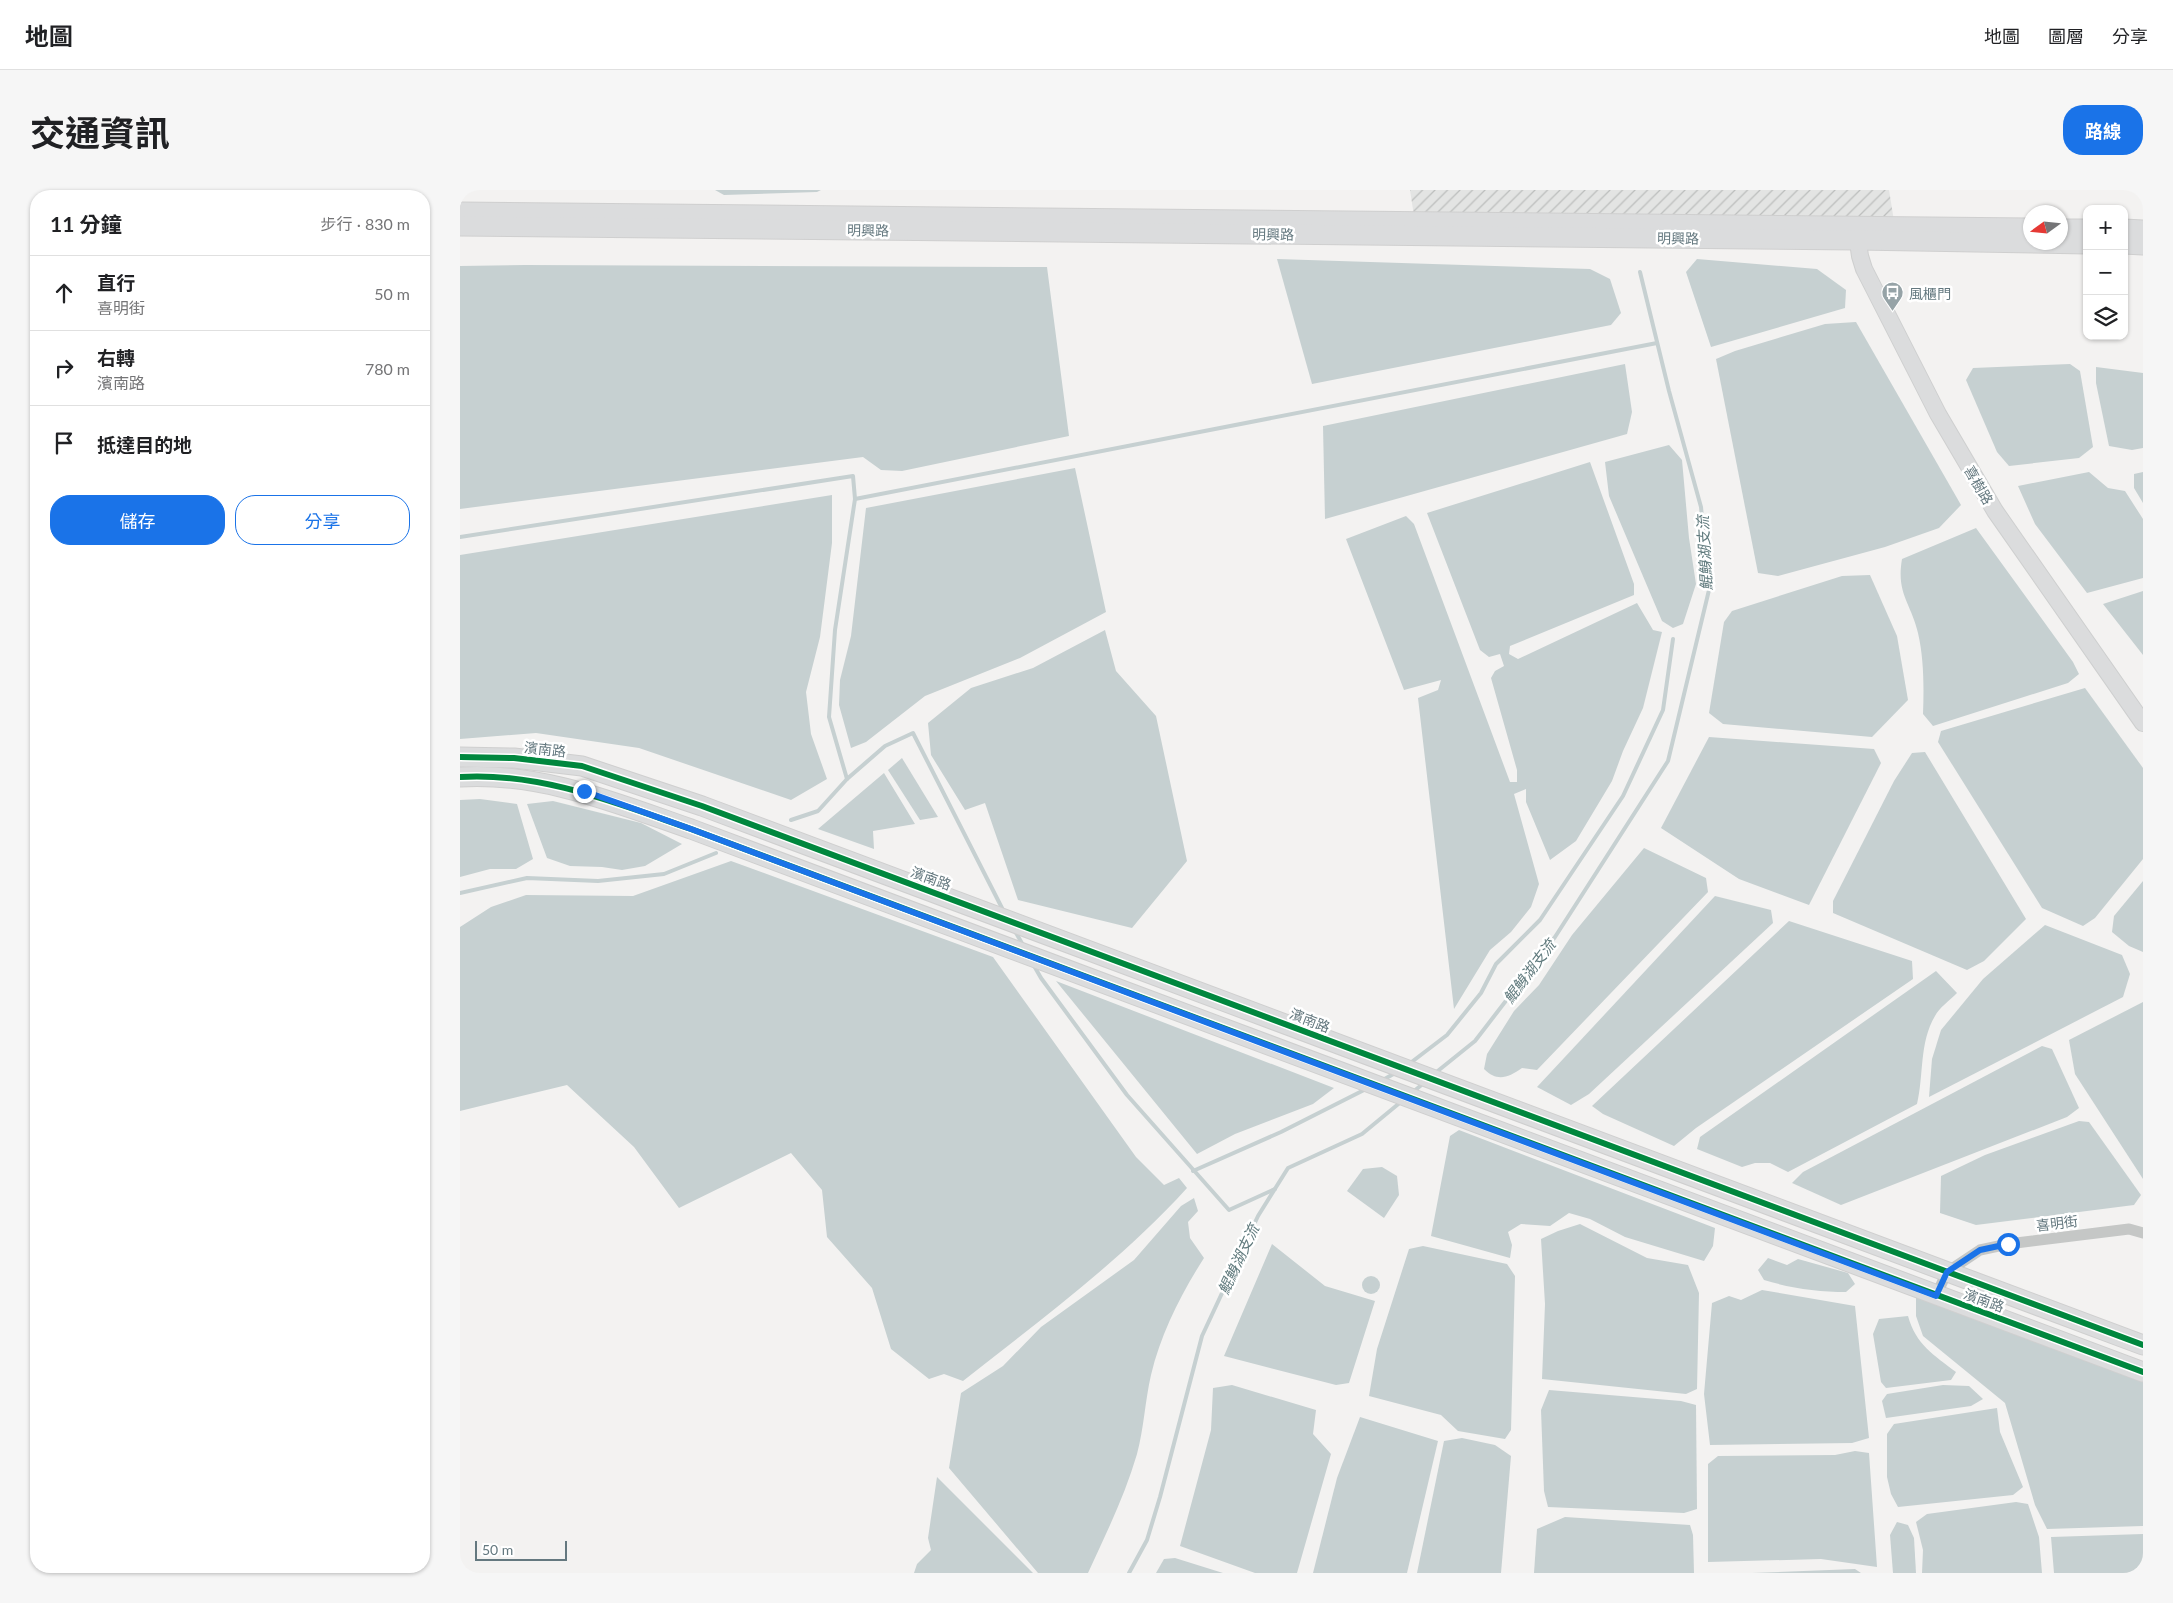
<!DOCTYPE html>
<html lang="zh-TW">
<head>
<meta charset="utf-8">
<style>
	body { margin:0; font-family:Lato,"Noto Sans TC",sans-serif; background:#f6f6f6; color:#202124 }
	.controls { position:absolute; right:15px; top:15px; display:grid; overflow:hidden; border-radius:10px; box-shadow:0 1px 4px #0004 }
	.controls button { width:45px; height:45px; display:grid; place-items:center; padding:0; border:0; border-bottom:1px solid #e0e0e0; background:#fff; color:#202124; font:25px sans-serif }
	.compass { position:absolute; left:1563px; top:15px; width:45px; height:45px; border-radius:50%; background:#fff; box-shadow:0 1px 4px #0004; rotate:255deg }
	.scale { position:absolute; left:15px; bottom:12px; width:92px; box-sizing:border-box; padding-left:5px; border:2px solid #64787f; border-top:0; font-size:14px; line-height:18px; white-space:nowrap; color:#64787f; -webkit-text-stroke:4px #fff; paint-order:stroke }
	.stop { position:absolute; width:15px; height:15px; margin:-11px; border:4px solid #1a73e8; border-radius:50%; background:#fff }
	.stop.end { background:#1a73e8; border-color:#fff; box-shadow:0 1px 5px #0008 }
	.list { margin:0; padding:0; list-style:none }
	h2 { display:flex; justify-content:space-between; align-items:center; height:65px; margin:0; padding:0 20px; font-size:21px }
	h2 small { font-size:16px; font-weight:400; color:#757577 }
	.list li { display:grid; grid-template-columns:32px 1fr auto; gap:15px; align-items:center; box-sizing:border-box; height:75px; padding:0 20px; border-top:1px solid #e0e0e0 }
	.list b { display:block; font-size:19px; white-space:nowrap }
	.list p { margin:0; font-size:16px; white-space:nowrap; color:#757577 }
	.list em { font-size:16px; font-style:normal; color:#757577 }
	.actions { display:flex; gap:10px; padding:15px 20px }
	.actions a { flex:1; padding:11px 0; border:1px solid #1a73e8; border-radius:20px; text-align:center; font-size:18px; color:#1a73e8 }
	.actions .main { background:#1a73e8; color:#fff }
	.icon { flex:none; width:28px; height:28px; fill:none; stroke:currentColor; stroke-width:2; stroke-linecap:round; stroke-linejoin:round }
	.map { position:relative; flex:none; width:1683px; height:1383px; overflow:hidden; border-radius:20px }
	header { display:flex; align-items:center; gap:30px; box-sizing:border-box; height:70px; padding:0 25px; background:#fff; border-bottom:1px solid #e0e0e0 }
	header strong { font-size:24px }
	nav { display:flex; gap:28px; margin-inline-start:auto; font-size:18px }
	.intro { display:flex; align-items:center; justify-content:space-between; box-sizing:border-box; height:120px; padding:0 30px }
	h1 { margin:0; font-size:35px }
	.button { padding:12px 22px; border-radius:20px; background:#1a73e8; color:#fff; font-size:18px; font-weight:700 }
	main { display:flex; gap:30px; padding:0 30px }
	aside { flex:1; background:#fff; border-radius:20px; box-shadow:0 1px 4px #0004 }
	.map>svg:first-child { display:block }
</style>
</head>
<body>
<header>
<strong>地圖</strong>
<nav><a>地圖</a><a>圖層</a><a>分享</a></nav>
</header>
<div class="intro"><h1>交通資訊</h1><a class="button">路線</a></div>
<main>
<aside>
<h2>11 分鐘<small>步行 · 830 m</small></h2>
<ul class="list">
<li><svg class="icon" aria-label="ahead" viewBox="0 0 24 24"><path d="M12 20V5M6 11l6-6 6 6"/></svg><div><b>直行</b><p>喜明街</p></div><em>50 m</em></li>
<li><svg class="icon" aria-label="right" viewBox="0 0 24 24"><path d="M7 20v-9h11M14 6l5 5-5 5"/></svg><div><b>右轉</b><p>濱南路</p></div><em>780 m</em></li>
<li><svg class="icon" aria-label="arrive" viewBox="0 0 24 24"><path d="M6 21V4h12l-3 4 3 4H6"/></svg><div><b>抵達目的地</b></div></li>
</ul>
<div class="actions"><a class="main">儲存</a><a>分享</a></div>
</aside>
<div class="map">
<svg width="1683" height="1383" viewBox="0 0 1683 1383">
	<defs>
		<pattern id="industrial-furrows" width="10" height="10" patternUnits="userSpaceOnUse" patternTransform="scale(1.25)"><rect width="10" height="10" fill="#e3e4e3"/><path d="M-1 1l2-2M0 10L10 0M9 11l2-2" fill="none" stroke="#bcbebd"/></pattern>
	</defs>
	<rect width="100%" height="100%" fill="#f3f2f1"/>
	<!-- industrial -->
	<polygon fill="url(#industrial-furrows)" points="950,0 1429,0 1434,31 954,26"/>
	<!-- water -->
	<g fill="#c6d0d1">
		<polygon points="255,0 361,0 357,2 264,5"/>
		<polygon points="817,69 1130,79 1150,89 1161,123 1151,135 852,194"/>
		<polygon points="1237,69 1357,79 1386,100 1385,118 1251,157 1226,82"/>
		<polygon points="65,75 587,77 609,246 442,281 421,280 403,267 0,319 0,76"/>
		<polygon points="1396,132 1501,315 1479,338 1425,357 1318,386 1298,383 1256,169 1275,161 1365,134"/>
		<polygon points="1165,174 1172,222 1167,244 865,329 863,236"/>
		<polygon points="1610,174 1620,181 1633,257 1619,268 1549,276 1537,262 1506,190 1513,178"/>
		<polygon points="1636,177 1683,183 1683,258 1672,260 1649,256 1636,193"/>
		<polygon points="1209,255 1222,270 1229,348 1236,394 1223,434 1213,438 1202,431 1149,306 1145,272"/>
		<polygon points="1130,272 1174,394 1174,405 1050,456 1049,464 1058,469 1177,413 1193,440 1202,442 1183,518 1163,561 1152,591 1116,651 1090,670 1066,612 1066,599 1054,604 1079,694 1071,717 1051,742 1030,760 994,819 958,508 978,500 981,490 944,500 886,349 946,326 954,334 1050,592 1057,592 1057,580 1031,488 1035,481 1044,476 1040,464 1029,467 1020,460 967,323"/>
		<polygon points="615,278 646,422 560,468 465,506 406,552 391,558 379,515 380,490 391,446 406,318"/>
		<polygon points="1629,282 1648,298 1665,301 1683,329 1683,388 1627,403 1575,334 1558,296"/>
		<polygon points="1683,282 1683,313 1674,298 1674,284"/>
		<polygon points="372,305 372,353 360,447 346,502 351,544 367,589 331,610 179,558 76,543 0,549 0,365"/>
		<path d="M1516 338 1613 472 1619 484 1608 493 1473 536 1463 524C1464 498 1464 469 1458 443 1451 413 1436 404 1442 369Z"/>
		<polygon points="1410,385 1437,446 1448,510 1412,547 1263,534 1249,523 1264,432 1272,421 1382,386"/>
		<polygon points="1683,401 1683,465 1643,414"/>
		<polygon points="645,440 656,481 696,526 727,671 672,738 558,710 525,613 505,620 471,565 468,533 511,498 573,478"/>
		<polygon points="1625,498 1683,578 1683,669 1635,728 1623,736 1582,718 1478,552 1481,541"/>
		<polygon points="1249,547 1414,559 1421,573 1349,715 1279,689 1201,638"/>
		<polygon points="1465,562 1566,729 1524,771 1507,780 1373,723 1373,711 1434,591 1452,563"/>
		<polygon points="442,568 478,627 460,630 428,580"/>
		<polygon points="424,583 455,634 413,641 414,659 358,639"/>
		<polygon points="20,609 57,614 73,669 56,679 30,679 0,687 0,610"/>
		<polygon points="93,611 181,633 222,654 185,676 162,680 142,677 110,676 87,668 67,614"/>
		<path d="M1184 658 1246 688 1248 702 1077 880 1062 878C1048 888 1037 892 1024 879L1027 864 1054 821 1079 795 1112 745Z"/>
		<path d="M271 671 533 767 676 967 704 995 719 988 727 998C661 1071 580 1130 503 1191L484 1184 469 1189 431 1159 412 1098 367 1047 362 1000 331 963 219 1018 174 957 107 895 0 921V737L31 717 66 705 173 706Z"/>
		<polygon points="1683,691 1683,762 1669,756 1652,742 1654,726"/>
		<polygon points="1255,706 1311,720 1313,733 1129,904 1111,915 1077,897"/>
		<polygon points="1329,731 1452,771 1453,789 1236,938 1214,956 1143,924 1132,916"/>
		<polygon points="1585,735 1662,765 1670,784 1663,807 1469,907 1472,869 1481,840 1523,789"/>
		<path d="M1476 781 1497 803C1490 810 1479 818 1475 826 1459 853 1464 885 1457 914L1328 982 1310 973H1295L1282 977 1237 959 1240 947Z"/>
		<polygon points="596,791 874,898 853,914 775,944 737,964"/>
		<polygon points="1683,812 1683,989 1615,884 1609,850"/>
		<polygon points="1582,856 1592,859 1619,918 1607,927 1381,1015 1332,993 1343,982"/>
		<polygon points="1619,931 1629,932 1681,1005 1674,1015 1516,1035 1480,1023 1481,986 1525,965"/>
		<polygon points="999,940 1255,1038 1253,1056 1244,1071 1165,1047 1130,1029 1109,1023 1090,1036 1061,1034 1048,1042 1052,1055 1050,1068 971,1046 990,946"/>
		<polygon points="922,977 937,986 939,1005 924,1028 887,1001 903,979"/>
		<path d="M734 1008 738 1021 728 1032 730 1048 744 1068C721 1104 701 1143 691 1185 685 1211 684 1238 677 1264 665 1305 646 1344 628 1383H578L489 1278 501 1203 543 1176 581 1137 674 1070 721 1016Z"/>
		<polygon points="1120,1034 1187,1068 1228,1075 1239,1103 1237,1199 1226,1204 1082,1189 1085,1114 1081,1049 1098,1041"/>
		<polygon points="812,1054 865,1096 915,1111 889,1193 876,1195 764,1166"/>
		<polygon points="963,1056 1047,1074 1055,1086 1051,1240 1045,1249 998,1241 981,1225 909,1206 917,1159 949,1059"/>
		<path d="M1308 1068 1327 1075 1338 1069 1388 1083 1395 1094 1386 1102C1358 1102 1330 1098 1304 1090L1298 1080Z"/>
		<circle cx="911" cy="1095" r="9"/>
		<polygon points="1302,1100 1395,1116 1409,1248 1392,1253 1250,1255 1244,1204 1252,1113 1269,1106 1281,1110"/>
		<polygon points="1456,1107 1683,1192 1683,1336 1587,1339 1575,1315 1545,1213 1463,1146 1456,1126"/>
		<path d="M1448 1126C1456 1155 1474 1165 1496 1182L1491 1190 1426 1198 1421 1192 1413 1144 1419 1129Z"/>
		<polygon points="772,1195 856,1220 853,1244 871,1264 837,1383 795,1383 720,1356 751,1240 753,1198"/>
		<polygon points="1483,1195 1509,1196 1523,1209 1511,1216 1426,1228 1422,1211 1427,1204"/>
		<polygon points="1089,1200 1221,1211 1236,1215 1237,1319 1224,1323 1088,1317 1084,1301 1081,1220"/>
		<polygon points="1537,1218 1540,1242 1563,1297 1553,1305 1438,1317 1431,1304 1427,1287 1427,1244 1434,1234"/>
		<polygon points="900,1227 978,1251 947,1383 853,1383 877,1288"/>
		<polygon points="1002,1248 1035,1255 1051,1266 1041,1383 957,1383 984,1251"/>
		<polygon points="1395,1261 1409,1263 1417,1377 1361,1369 1248,1372 1248,1274 1258,1266 1375,1265"/>
		<polygon points="477,1287 573,1383 454,1383 457,1374 471,1360 468,1348"/>
		<polygon points="1556,1312 1568,1314 1579,1347 1582,1383 1462,1383 1463,1360 1456,1332 1467,1324"/>
		<polygon points="1105,1327 1230,1335 1233,1345 1234,1383 1074,1383 1077,1339"/>
		<polygon points="1437,1332 1448,1335 1454,1348 1456,1383 1433,1383 1430,1345"/>
		<polygon points="1683,1344 1683,1383 1594,1383 1591,1347"/>
		<polygon points="715,1368 763,1383 696,1383 704,1369"/>
		<polygon points="1395,1379 1401,1383 1292,1383"/>
	</g>
	<g fill="none" stroke-linecap="round" stroke-linejoin="round">
		<!-- stream -->
		<g stroke="#c6d0d1" stroke-width="4">
			<polyline points="395,309 1197,153"/>
			<polyline points="0,347 393,286 395,309 375,440 369,527 387,589"/>
			<polyline points="331,630 358,621 387,589 425,556 453,543 544,722"/>
			<polyline points="0,703 67,688 138,691 204,684 256,663"/>
			<polyline points="555,741 564,757"/>
			<polyline points="573,774 581,788 667,905 769,1020 815,999"/>
			<polyline points="949,874 987,845 1021,803 1036,774 1080,730 1163,606 1203,520 1213,449"/>
			<polyline points="974,884 1015,851 1095,747 1208,571 1249,400 1241,317 1209,201 1180,82"/>
			<polyline points="921,891 937,882"/>
			<polyline points="953,902 965,892"/>
			<polyline points="733,981 821,942 906,899"/>
			<polyline points="669,1383 687,1350 700,1307 742,1146 798,1026 828,978 902,944 942,911"/>
		</g>
		<defs>
			<polyline id="secondary" points="1396,38 1400,66 1404,79 1478,224 1535,321 1683,533"/>
			<g id="primary">
				<polyline points="0,22 1570,38"/>
				<polyline points="0,36 1397,50 1627,54"/>
				<polyline points="1600,39 1627,39"/>
				<polyline points="1664,39 1683,40"/>
				<polyline points="1664,54 1683,55"/>
				<polyline points="0,567 54,568 122,576 242,616 1683,1155"/>
				<path d="M0 587C81 582 156 613 231 639L1683 1182"/>
			</g>
		</defs>
		<!-- secondary casing -->
		<use href="#secondary" stroke="#cecfcf" stroke-width="18"/>
		<!-- primary casing -->
		<use href="#primary" stroke="#cfcfcf" stroke-width="21"/>
		<!-- street -->
		<polyline stroke="#c5c7c6" stroke-width="11" points="1476,1106 1487,1082 1520,1060 1548,1054 1669,1039 1683,1043"/>
		<!-- secondary -->
		<use href="#secondary" stroke="#dbdcdd" stroke-width="16"/>
		<!-- primary -->
		<use href="#primary" stroke="#dbdcdd" stroke-width="19"/>
		<defs>
			<g id="cycleway">
				<polyline points="0,567 54,568 122,576 242,616 1683,1155"/>
				<path d="M0 587C81 582 156 613 231 639L1683 1182"/>
			</g>
		</defs>
		<!-- cycleway casing -->
		<use href="#cycleway" stroke="#fff" stroke-width="9"/>
		<!-- cycleway -->
		<use href="#cycleway" stroke="#00873e" stroke-width="6"/>
	</g>
	<g fill="none" stroke-linecap="round" stroke-linejoin="round">
		<!-- route -->
		<polyline stroke="#1a73e8" stroke-width="6" points="124,601 231,639 1476,1106 1487,1082 1520,1060 1548,1054"/>
	</g>
	<!-- icons -->
	<defs>
		<symbol id="bus-pin" viewBox="-11 -11 22 30"><path d="M0 17L-7.5 6A9.5 9.5 0 1 1 7.5 6Z" fill="#96a3a7" stroke="#fff"/><path d="M-5-6H5V4H4V6H2V4H-2V6H-4V4H-5ZM-3.5-4V0h7V-4ZM-3.5 1.2v1.5H-2V1.2ZM2 1.2v1.5H3.5V1.2Z" fill="#fff"/></symbol>
	</defs>
	<g fill-rule="evenodd">
		<use href="#bus-pin" x="1420" y="90" width="25" height="34"/>
	</g>
	<g text-anchor="middle" dominant-baseline="central" stroke-width="5" stroke-linejoin="round" paint-order="stroke">
		<!-- street labels -->
		<g font-size="14" fill="#64787f" stroke="#fff">
			<text transform="translate(408 40) rotate(1)">明興路</text>
			<text transform="translate(813 44) rotate(1)">明興路</text>
			<text transform="translate(1218 48) rotate(1)">明興路</text>
			<text transform="translate(1519 295) rotate(60)">喜樹路</text>
			<text transform="translate(85 559) rotate(6)">濱南路</text>
			<text transform="translate(471 688) rotate(20)">濱南路</text>
			<text transform="translate(850 830) rotate(21)">濱南路</text>
			<text transform="translate(1597 1033) rotate(-7)">喜明街</text>
			<text transform="translate(1524 1110) rotate(20)">濱南路</text>
		</g>
		<!-- poi labels -->
		<g font-size="14" fill="#64787f" stroke="#fff" text-anchor="start">
			<text x="1449" y="103">風櫃門</text>
		</g>
		<!-- water labels -->
		<g font-size="15" font-style="italic" fill="#607a7d" stroke="#fff">
			<text transform="translate(1244 363) rotate(-93)">鯤鯓湖支流</text>
			<text transform="translate(1069 781) rotate(-53)">鯤鯓湖支流</text>
			<text transform="translate(778 1069) rotate(-65)">鯤鯓湖支流</text>
		</g>
	</g>
</svg>
<div class="controls">
<button>+</button>
<button>−</button>
<button><svg class="icon" aria-label="layers" viewBox="0 0 24 24"><path d="M12 4l9 5-9 5-9-5zM3 14l9 5 9-5"/></svg></button>
</div>
<svg class="compass" viewBox="-18 -18 36 36"><path d="M0-13l5 13h-10z" fill="#e53935"/><path d="M0 13l5-13h-10z" fill="#757577"/></svg>
<div class="scale">50 m</div>
<div class="stop" style="left:1548px;top:1054px"></div>
<div class="stop end" style="left:124px;top:601px"></div>
</div>
</main>
</body>
</html>
